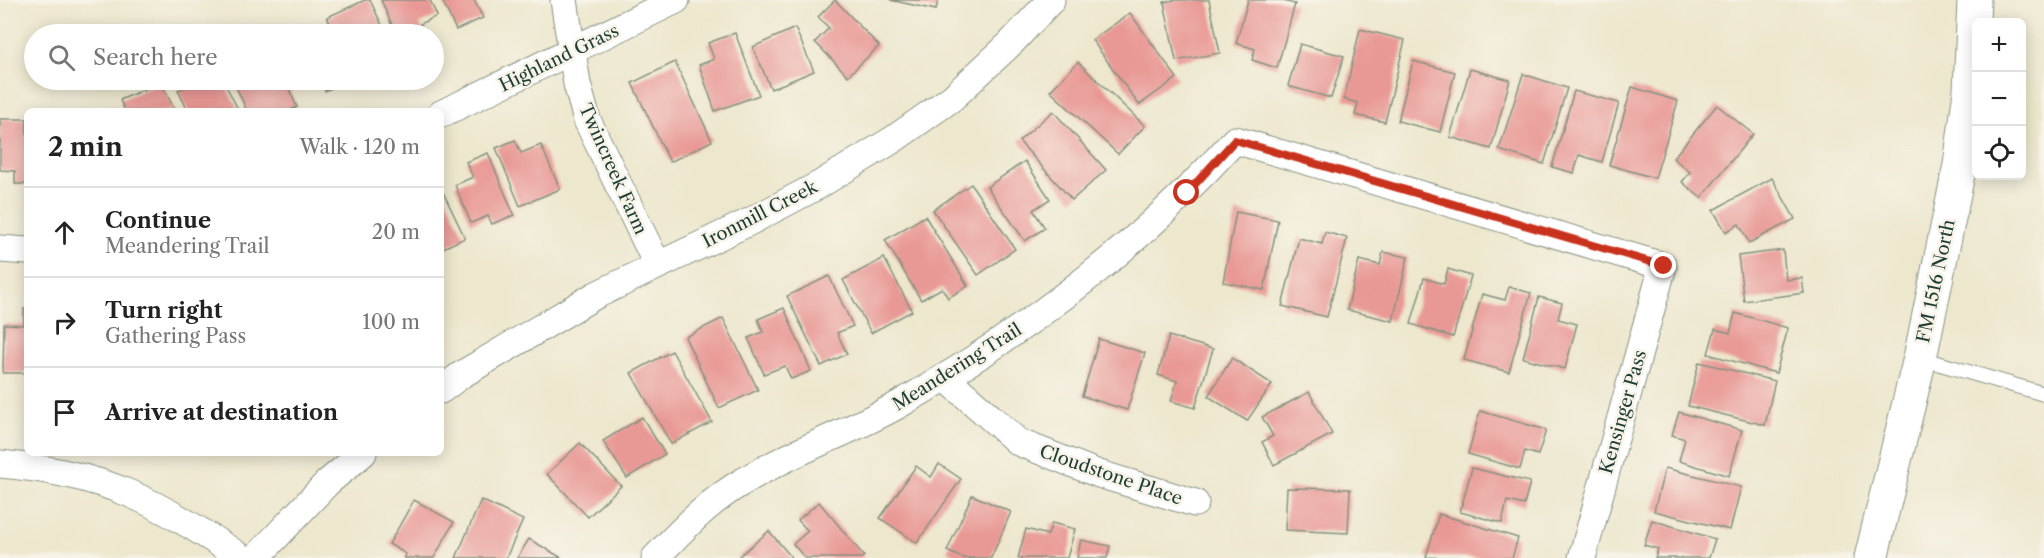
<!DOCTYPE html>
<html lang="en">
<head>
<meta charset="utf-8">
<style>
	body { margin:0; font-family:"Libre Caslon Text",serif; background:#f2f2f2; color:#222 }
	.controls { position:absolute; right:18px; top:18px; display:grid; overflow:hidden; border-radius:9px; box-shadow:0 3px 15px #0003 }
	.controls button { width:54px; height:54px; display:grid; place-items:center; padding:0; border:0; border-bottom:2px solid #e0e0e0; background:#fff; color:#222; font:30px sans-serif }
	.stop { position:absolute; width:18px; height:18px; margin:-14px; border:4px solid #c8321e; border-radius:50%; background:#fff }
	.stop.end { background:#c8321e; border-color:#fff; box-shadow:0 2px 6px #0008 }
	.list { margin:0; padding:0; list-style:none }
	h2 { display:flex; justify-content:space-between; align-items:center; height:78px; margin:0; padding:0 24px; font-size:26px }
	h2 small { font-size:20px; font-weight:400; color:#767676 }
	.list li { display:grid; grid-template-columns:39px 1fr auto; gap:18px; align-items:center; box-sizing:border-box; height:90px; padding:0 24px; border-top:2px solid #e0e0e0 }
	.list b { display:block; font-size:22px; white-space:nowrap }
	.list p { margin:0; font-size:20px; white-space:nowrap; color:#767676 }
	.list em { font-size:20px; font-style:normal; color:#767676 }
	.icon { flex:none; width:33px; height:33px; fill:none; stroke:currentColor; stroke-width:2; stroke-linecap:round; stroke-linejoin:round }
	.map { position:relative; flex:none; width:2044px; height:558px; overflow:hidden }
	.search { position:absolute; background:#fff; box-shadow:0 3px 15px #0003; left:24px; top:24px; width:420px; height:66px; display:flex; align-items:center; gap:15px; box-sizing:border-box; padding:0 21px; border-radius:33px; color:#767676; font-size:22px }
	.panel { position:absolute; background:#fff; box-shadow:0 3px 15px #0003; left:24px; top:108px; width:420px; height:348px; border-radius:9px }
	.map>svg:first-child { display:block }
</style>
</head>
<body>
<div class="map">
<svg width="2044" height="558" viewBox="0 0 2044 558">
	<rect width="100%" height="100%" fill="#f7f3e8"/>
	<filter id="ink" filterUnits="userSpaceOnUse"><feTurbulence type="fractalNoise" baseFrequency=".0167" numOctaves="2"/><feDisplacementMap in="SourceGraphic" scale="12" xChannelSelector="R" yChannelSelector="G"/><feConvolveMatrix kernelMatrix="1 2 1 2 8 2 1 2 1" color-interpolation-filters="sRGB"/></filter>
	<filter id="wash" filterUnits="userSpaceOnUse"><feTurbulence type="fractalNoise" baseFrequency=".008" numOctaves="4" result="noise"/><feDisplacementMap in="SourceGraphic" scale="24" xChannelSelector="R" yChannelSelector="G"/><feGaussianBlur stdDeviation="1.35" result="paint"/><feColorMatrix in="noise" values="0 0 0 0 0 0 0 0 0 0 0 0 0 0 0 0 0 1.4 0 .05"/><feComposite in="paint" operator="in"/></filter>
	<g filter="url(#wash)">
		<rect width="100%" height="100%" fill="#ede7cd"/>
		<g id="blocks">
			<!-- building -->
			<g fill="#e99995">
				<polygon points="365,0 370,0 386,34 335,34 327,17"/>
				<polygon points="381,0 430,0 437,16 420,24 425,34 396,34"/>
				<polygon points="442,0 474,0 483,18 456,30"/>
				<polygon points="835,0 879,46 848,76 815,42 829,28 818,17"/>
				<polygon points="890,0 938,0 936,10"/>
				<polygon points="1174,0 1209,0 1220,53 1176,61 1164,2"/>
				<polygon points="1248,0 1279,0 1295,4 1277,68 1252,60 1255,49 1236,43"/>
				<polygon points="1130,13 1177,78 1139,105 1092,40"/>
				<polygon points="321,25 325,34 299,34"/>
				<polygon points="795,28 814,71 771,89 753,47"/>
				<polygon points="1360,29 1405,40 1385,122 1355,115 1358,103 1344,99"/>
				<polygon points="735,33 759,95 715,111 699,65 714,59 708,43"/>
				<polygon points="1300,44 1344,56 1331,98 1288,86"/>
				<polygon points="1413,61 1455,72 1440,132 1398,121"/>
				<polygon points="675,62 712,141 670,162 632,83"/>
				<polygon points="1078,62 1145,126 1118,154 1050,91"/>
				<polygon points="1470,69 1510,80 1491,149 1450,137"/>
				<polygon points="1523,74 1567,88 1544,164 1499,150"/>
				<polygon points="200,80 223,80 239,111 188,111 178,90"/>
				<polygon points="233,80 285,80 297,107 289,111 247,111"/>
				<polygon points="320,80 344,80 345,82 325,91"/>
				<polygon points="161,82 175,111 125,111 120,100"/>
				<polygon points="1632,87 1678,101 1655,178 1609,165"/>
				<polygon points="1574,91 1619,103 1602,162 1579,155 1574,173 1552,167"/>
				<polygon points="1717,105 1753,134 1701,198 1682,182 1690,172 1673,158"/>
				<polygon points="1053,111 1106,170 1072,200 1019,141"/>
				<polygon points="0,119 27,119 27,184 15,184 15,171 0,170"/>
				<polygon points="515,140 521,153 541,145 560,189 520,206 496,148"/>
				<polygon points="488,153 514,215 492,224 488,216 471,223 455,185 473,177 466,162"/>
				<polygon points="1025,161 1050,199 1033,210 1045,228 1025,241 987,187"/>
				<polygon points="1772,178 1795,219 1749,243 1739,224 1726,232 1713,210"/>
				<polygon points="971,184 1015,249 978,275 933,210"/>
				<polygon points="441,188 465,238 441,249"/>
				<polygon points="1236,212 1278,220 1264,290 1223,282"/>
				<polygon points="925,216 968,286 948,298 942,288 921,300 885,240"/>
				<polygon points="1325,232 1347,238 1327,317 1282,306 1299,238 1322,244"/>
				<polygon points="1783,250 1786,280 1802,278 1804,293 1744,301 1738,256"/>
				<polygon points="1383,252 1408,257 1393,321 1347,310 1359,260 1380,265"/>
				<polygon points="884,258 912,311 871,333 843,280"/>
				<polygon points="1448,269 1471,276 1453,337 1411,324 1424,278 1444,284"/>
				<polygon points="829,276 853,326 837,333 847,354 821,366 787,296"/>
				<polygon points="1509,287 1531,293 1509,372 1464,360 1482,294 1505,300"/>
				<polygon points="1539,297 1562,303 1558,319 1577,324 1565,369 1523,358"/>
				<polygon points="784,308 811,371 791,379 785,366 764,374 748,338 763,332 758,319"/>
				<polygon points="24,309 27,309 27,373 3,373 4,324 24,325"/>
				<polygon points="1735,313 1788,328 1776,373 1708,354 1715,329 1730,333"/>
				<polygon points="723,318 758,390 719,408 685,337"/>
				<polygon points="1169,336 1213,349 1195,408 1171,401 1177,381 1158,375"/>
				<polygon points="1099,339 1145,353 1127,410 1082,396"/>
				<polygon points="672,351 712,422 671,444 631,373"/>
				<polygon points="1232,358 1272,384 1247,421 1208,396"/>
				<polygon points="1699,362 1775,381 1765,425 1688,406"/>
				<polygon points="1309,392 1332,434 1274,465 1262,442 1273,436 1262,417"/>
				<polygon points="1480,411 1546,430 1538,455 1525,451 1520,469 1468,454"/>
				<polygon points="1679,412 1742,430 1729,476 1679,461 1685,439 1672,435"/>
				<polygon points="642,417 665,454 627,478 603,441"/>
				<polygon points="580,443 621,486 588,517 547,474"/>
				<polygon points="939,464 961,479 917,543 880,518 916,466 931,477"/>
				<polygon points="1472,468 1530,482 1524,505 1507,501 1502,523 1460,512"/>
				<polygon points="1665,468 1741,487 1730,530 1654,511"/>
				<polygon points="1287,488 1350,489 1348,533 1285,530"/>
				<polygon points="972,495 1011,512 991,558 963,558 947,551"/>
				<polygon points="414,500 454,522 434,558 404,558 406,554 389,544"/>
				<polygon points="481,500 523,520 506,558 456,558"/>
				<polygon points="819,502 864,556 861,558 805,558 793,544 808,531 798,520"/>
				<polygon points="1439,514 1518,538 1512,558 1426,557"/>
				<polygon points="1652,520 1715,539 1709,558 1655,558 1658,549 1644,545"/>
				<polygon points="1052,523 1075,529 1067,558 1018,558 1026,529 1048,535"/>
				<polygon points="769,531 792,558 737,558"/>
				<polygon points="529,539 562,558 517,558"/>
				<polygon points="1081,540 1110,546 1107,558 1077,558"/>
			</g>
		</g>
	</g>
	<g filter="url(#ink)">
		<use href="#blocks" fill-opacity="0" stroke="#869280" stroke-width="1.5"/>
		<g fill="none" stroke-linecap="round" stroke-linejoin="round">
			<defs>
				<polyline id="service" points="1920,358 2044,394"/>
				<g id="minor">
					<polyline points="564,0 577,84 587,120 657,264"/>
					<polyline points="441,114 676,0"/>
					<polyline points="0,249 27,251"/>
					<polyline points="945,377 1018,442 1099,474 1195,503"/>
					<polyline points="441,390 461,375 596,295 749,222 819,185 894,139 952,98 1011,43 1051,0"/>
					<path d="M0 464C106 473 155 501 242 558"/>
					<polyline points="256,558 327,483 363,453"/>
					<path d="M655 558C682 530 710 500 744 481 793 451 848 433 898 405 1025 333 1137 248 1235 140L1663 266 1582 558"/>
				</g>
				<polyline id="secondary" points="1871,558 1920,358 1960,165 1970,91 1974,0"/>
			</defs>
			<!-- service casing -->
			<use href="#service" stroke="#869280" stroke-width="16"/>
			<!-- minor casing -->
			<use href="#minor" stroke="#869280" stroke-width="29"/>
			<!-- secondary casing -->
			<use href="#secondary" stroke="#869280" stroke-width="35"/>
			<!-- service -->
			<use href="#service" stroke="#fff" stroke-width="14"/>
			<!-- minor -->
			<use href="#minor" stroke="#fff" stroke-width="27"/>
			<!-- secondary -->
			<use href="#secondary" stroke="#fff" stroke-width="33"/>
		</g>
	</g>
	<g fill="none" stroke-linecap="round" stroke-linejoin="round" filter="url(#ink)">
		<!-- route -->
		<polyline stroke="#c8321e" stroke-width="8" points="1187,193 1235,140 1664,266"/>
	</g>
	<g text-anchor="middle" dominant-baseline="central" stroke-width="5" stroke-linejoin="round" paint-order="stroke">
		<!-- street labels -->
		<g font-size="18" fill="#1f3d34" stroke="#f7f3e8">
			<text transform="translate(559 58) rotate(-26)">Highland Grass</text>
			<text transform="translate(613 169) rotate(66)">Twincreek Farm</text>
			<text transform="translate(760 214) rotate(-27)">Ironmill Creek</text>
			<text transform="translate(1936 281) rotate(-78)">FM 1516 North</text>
			<text transform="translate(957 367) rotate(-32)">Meandering Trail</text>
			<text transform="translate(1623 412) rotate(-74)">Kensinger Pass</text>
			<text transform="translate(1111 475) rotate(19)">Cloudstone Place</text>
		</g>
	</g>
</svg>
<div class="controls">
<button>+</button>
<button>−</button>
<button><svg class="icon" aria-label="locate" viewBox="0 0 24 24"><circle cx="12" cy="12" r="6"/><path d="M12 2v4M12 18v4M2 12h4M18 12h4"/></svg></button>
</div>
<div class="stop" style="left:1187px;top:193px"></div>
<div class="stop end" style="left:1664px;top:266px"></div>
<div class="search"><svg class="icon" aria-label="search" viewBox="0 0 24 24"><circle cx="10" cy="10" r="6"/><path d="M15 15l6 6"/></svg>Search here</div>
<section class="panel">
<h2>2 min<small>Walk · 120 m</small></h2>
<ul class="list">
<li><svg class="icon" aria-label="ahead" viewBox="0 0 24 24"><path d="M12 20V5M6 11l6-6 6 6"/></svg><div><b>Continue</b><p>Meandering Trail</p></div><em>20 m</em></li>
<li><svg class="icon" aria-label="right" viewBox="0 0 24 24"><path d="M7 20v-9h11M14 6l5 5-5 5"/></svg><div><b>Turn right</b><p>Gathering Pass</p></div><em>100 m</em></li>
<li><svg class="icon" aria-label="arrive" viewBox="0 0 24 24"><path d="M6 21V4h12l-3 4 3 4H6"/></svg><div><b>Arrive at destination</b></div></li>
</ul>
</section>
</div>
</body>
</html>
